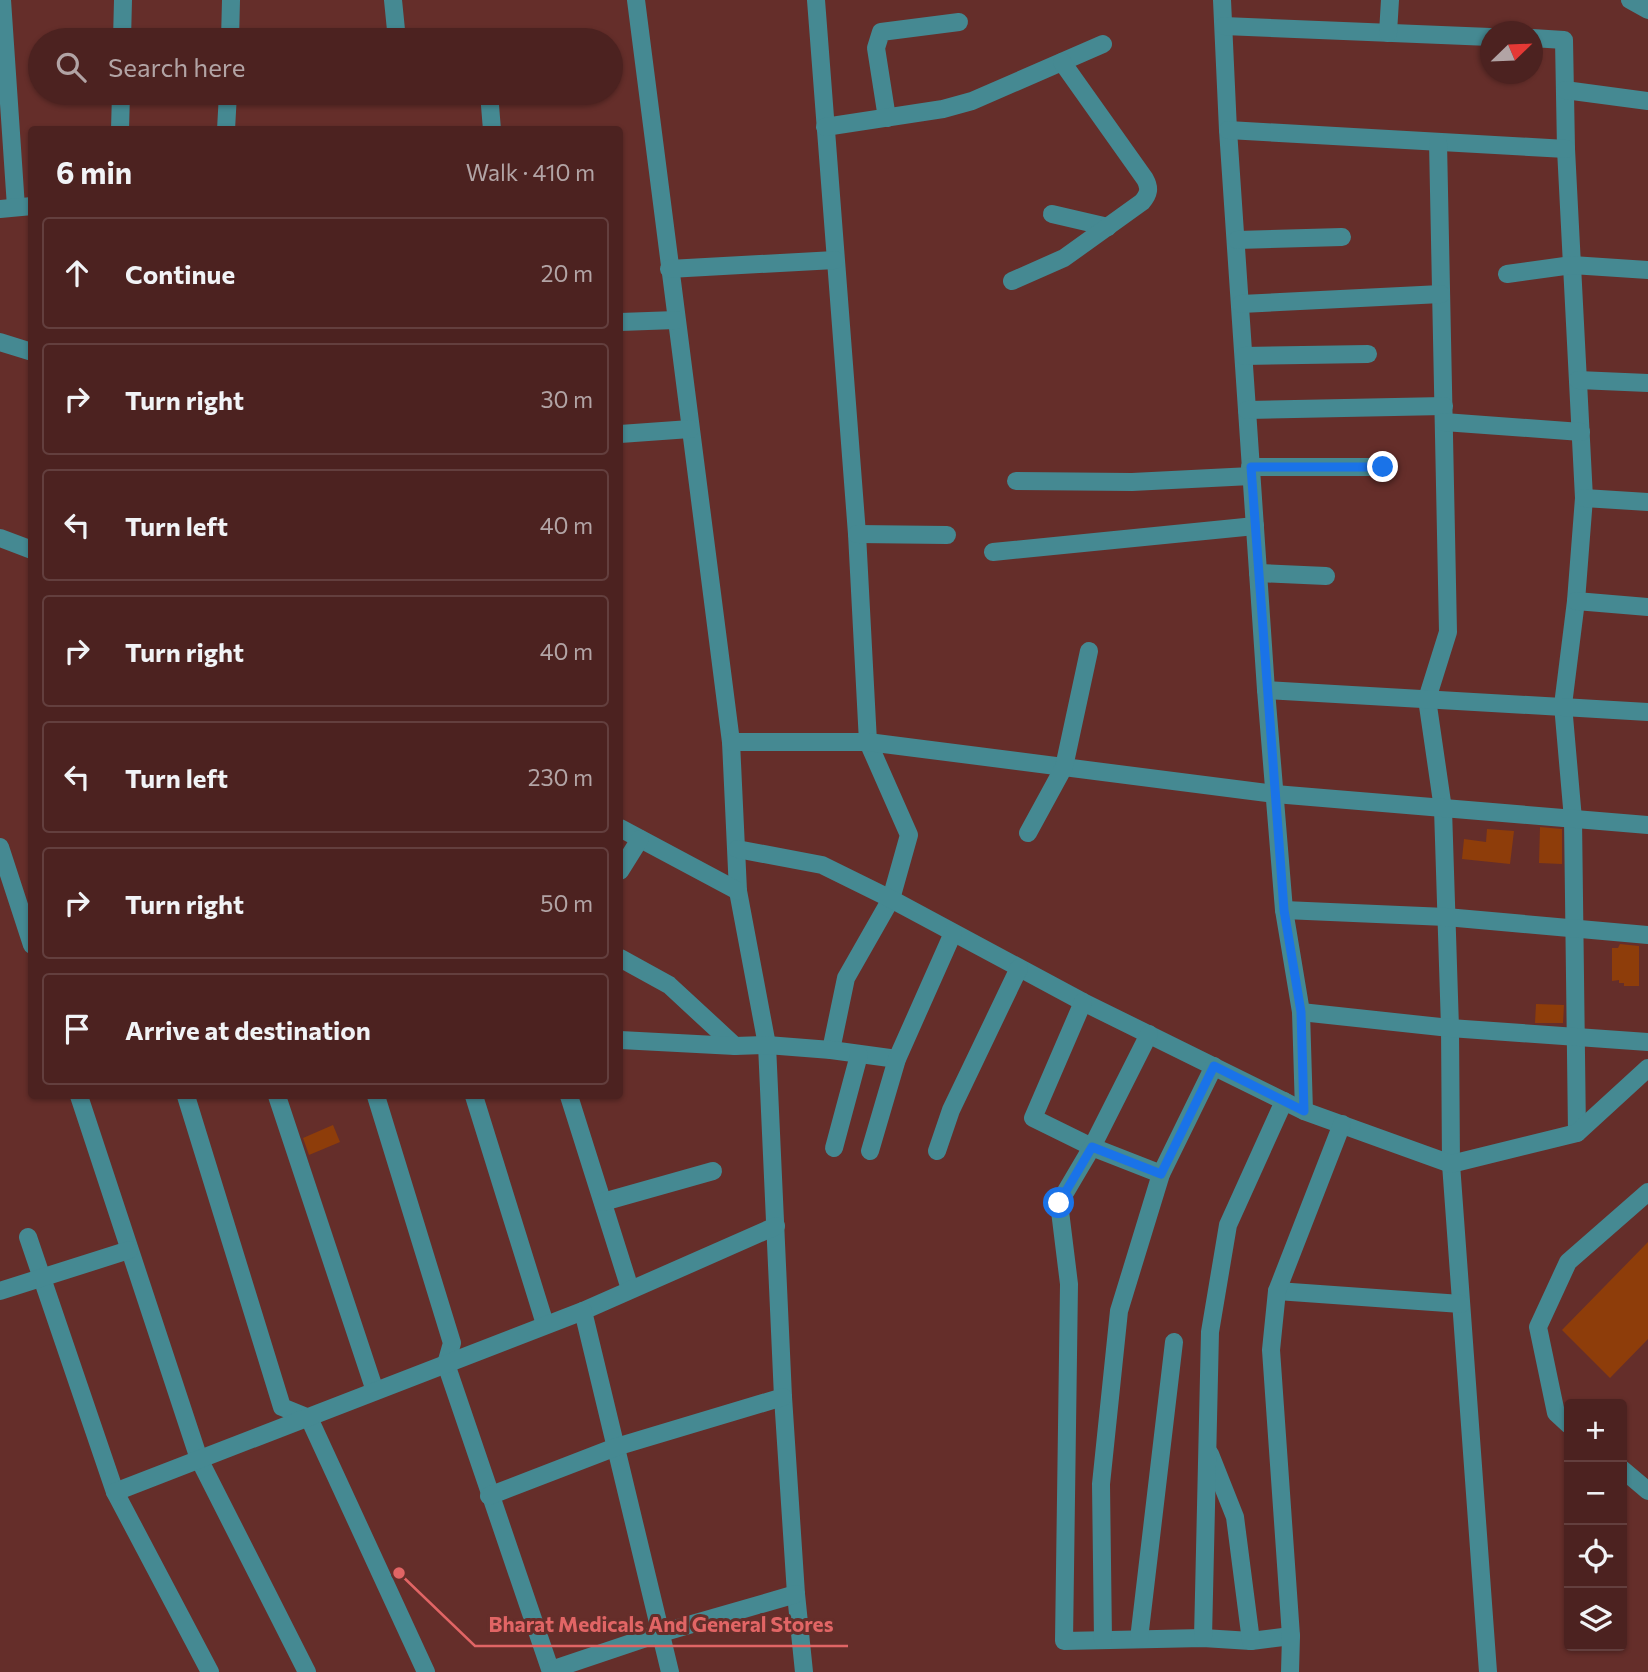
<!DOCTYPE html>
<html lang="en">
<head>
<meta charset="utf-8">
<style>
	body { margin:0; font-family:Commissioner,sans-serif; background:#532a29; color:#f1f3f6 }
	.controls { position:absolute; right:21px; bottom:21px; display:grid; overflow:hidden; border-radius:7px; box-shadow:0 2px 5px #0004 }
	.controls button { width:63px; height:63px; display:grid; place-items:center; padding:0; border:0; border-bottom:2px solid #633f3e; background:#4c2220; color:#f1f3f6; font:35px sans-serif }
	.compass { position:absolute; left:1480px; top:21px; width:63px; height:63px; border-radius:50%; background:#4c2220; box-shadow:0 2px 5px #0004; rotate:67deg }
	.stop { position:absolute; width:21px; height:21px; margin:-16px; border:5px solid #1a73e8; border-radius:50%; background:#fff }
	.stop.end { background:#1a73e8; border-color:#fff; box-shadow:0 2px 7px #0008 }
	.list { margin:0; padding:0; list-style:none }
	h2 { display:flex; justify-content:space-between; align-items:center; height:91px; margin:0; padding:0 28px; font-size:30px }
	h2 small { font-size:23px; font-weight:400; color:#b2a4a5 }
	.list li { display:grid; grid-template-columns:46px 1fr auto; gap:21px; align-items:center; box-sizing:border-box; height:112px; margin:0 14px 14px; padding:0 14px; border:2px solid #633f3e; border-radius:7px }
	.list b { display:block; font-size:26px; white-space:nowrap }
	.list em { font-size:23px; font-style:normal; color:#b2a4a5 }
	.icon { flex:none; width:38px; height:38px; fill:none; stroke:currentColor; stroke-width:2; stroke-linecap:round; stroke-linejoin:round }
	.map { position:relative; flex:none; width:1648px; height:1672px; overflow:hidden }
	.search { position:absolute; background:#4c2220; box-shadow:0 2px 5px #0004; left:28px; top:28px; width:595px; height:77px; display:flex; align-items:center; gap:18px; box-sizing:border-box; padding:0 24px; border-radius:38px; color:#b2a4a5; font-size:26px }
	.panel { position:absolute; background:#4c2220; box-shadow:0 2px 5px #0004; left:28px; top:126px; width:595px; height:973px; border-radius:7px }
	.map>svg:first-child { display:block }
</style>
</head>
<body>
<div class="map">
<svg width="1648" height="1672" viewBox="0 0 1648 1672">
	<rect width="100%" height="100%" fill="#652e2a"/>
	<!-- building -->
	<g fill="#8e3d0a">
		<polygon points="1540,827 1562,829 1562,864 1539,863"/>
		<polygon points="1487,829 1514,831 1510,864 1462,859 1464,839 1486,842"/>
		<polygon points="1620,944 1639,946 1639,986 1624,986 1624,983 1619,983 1619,980 1612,981 1612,948 1618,948"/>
		<polygon points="1536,1004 1564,1005 1563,1023 1535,1023"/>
		<polygon points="333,1125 340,1142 309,1155 303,1138"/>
		<polygon points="1648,1242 1648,1339 1610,1378 1562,1330"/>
	</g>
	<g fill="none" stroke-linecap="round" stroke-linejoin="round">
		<!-- minor -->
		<g stroke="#458992" stroke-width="18">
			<polyline points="2,0 16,207"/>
			<polyline points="393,0 397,40"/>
			<polyline points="636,0 731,742 738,891 767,1045 783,1397 796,1594 804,1672"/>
			<polyline points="816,0 857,534 868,742 909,835 891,899 846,978 831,1050"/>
			<polyline points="1222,0 1228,130 1266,690 1284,910 1301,1012 1304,1111"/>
			<polyline points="1630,0 1648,10"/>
			<polyline points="1224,26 1490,37"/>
			<polyline points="1388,33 1390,0"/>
			<polyline points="1532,38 1564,40 1566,149 1584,498 1576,601 1563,705 1573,819 1577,1133"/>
			<polyline points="122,40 123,0"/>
			<polyline points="230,40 231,0"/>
			<polyline points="1565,90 1648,101"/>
			<polyline points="489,93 492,130"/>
			<polyline points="228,96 262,93"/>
			<polyline points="887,118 876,48 881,32 959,22"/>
			<polyline points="825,127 943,109 972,101 1103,44"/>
			<polyline points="120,130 121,93"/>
			<polyline points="226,130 228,93"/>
			<polyline points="1228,130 1566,149"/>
			<polyline points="1438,142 1448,632 1427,699 1443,809 1450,1028 1451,1164 1488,1672"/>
			<polyline points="0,209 32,206"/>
			<polyline points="1052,214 1108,227"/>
			<polyline points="1237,240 1342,237"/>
			<polyline points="669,269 835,260"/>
			<polyline points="1507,274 1572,265 1648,270"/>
			<path d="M1012 281 1064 258 1142 202C1149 194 1150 188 1145 179L1062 62"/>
			<polyline points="1241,304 1441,294"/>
			<polyline points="620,322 676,320"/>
			<polyline points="0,342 32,352"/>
			<polyline points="1244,356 1368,354"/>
			<polyline points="1578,380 1648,383"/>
			<polyline points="1247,410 1444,406"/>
			<polyline points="1444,422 1581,432"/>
			<polyline points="620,434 690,429"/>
			<polyline points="1250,467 1383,467"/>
			<polyline points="1016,481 1132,482 1251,476"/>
			<polyline points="1584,498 1648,502"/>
			<polyline points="857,534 947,535"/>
			<polyline points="0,538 32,550"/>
			<polyline points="993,552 1255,526"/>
			<polyline points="1258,573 1326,576"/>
			<polyline points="1576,601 1648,607"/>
			<polyline points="1266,690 1648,712"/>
			<polyline points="731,742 868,742 1275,794 1648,825"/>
			<polyline points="620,828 738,891"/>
			<polyline points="1028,833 1064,767 1089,651"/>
			<polyline points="0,847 32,945"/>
			<polyline points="737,849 822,865 891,899 1083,1002 1304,1111 1451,1164 1577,1133 1648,1068"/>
			<polyline points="620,871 640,839"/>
			<polyline points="1284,910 1446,917 1648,935"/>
			<polyline points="620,958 669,985 735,1046"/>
			<polyline points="1083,1002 1033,1118 1092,1147 1161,1174"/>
			<polyline points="1301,1012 1450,1028 1648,1042"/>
			<polyline points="1149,1034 1092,1147 1059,1203 1069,1284 1064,1641 1203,1638 1251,1641 1291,1636"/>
			<polyline points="620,1040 735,1046 767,1045 831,1050 897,1059"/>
			<polyline points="79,1096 199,1459 307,1672"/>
			<polyline points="186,1096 282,1407 309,1418 426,1672"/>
			<polyline points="277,1096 375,1391"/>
			<polyline points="376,1096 452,1343 446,1364 551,1672"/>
			<polyline points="474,1096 545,1324"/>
			<polyline points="569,1096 630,1289"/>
			<polyline points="834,1148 859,1055"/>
			<polyline points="870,1151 897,1059 953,933"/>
			<polyline points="937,1151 951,1110 1019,968"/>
			<polyline points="603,1202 713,1171"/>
			<polyline points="28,1237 115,1492 210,1672"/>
			<polyline points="0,1291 129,1250"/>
			<polyline points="1277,1291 1461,1304"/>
			<polyline points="583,1311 776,1226"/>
			<polyline points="1569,1425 1556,1413 1538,1327 1568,1262 1648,1192"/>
			<polyline points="1210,1454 1235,1517 1251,1641"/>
			<polyline points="1622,1469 1648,1491"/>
			<polyline points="115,1492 583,1311 670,1672"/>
			<polyline points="489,1496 616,1447 783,1397"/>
			<polyline points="1203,1638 1210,1332 1228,1225 1284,1101"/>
			<polyline points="1139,1639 1174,1342"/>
			<polyline points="1103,1640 1101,1484 1119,1311 1161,1174 1214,1066"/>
			<polyline points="551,1670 661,1633 796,1594"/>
			<polyline points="1290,1672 1291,1636 1271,1350 1277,1291 1342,1124"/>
		</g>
	</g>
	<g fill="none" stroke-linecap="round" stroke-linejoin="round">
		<!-- route -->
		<polyline stroke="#1a73e8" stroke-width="9" points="1059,1203 1092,1147 1161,1174 1214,1066 1304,1111 1301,1012 1284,910 1251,467 1383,467"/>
	</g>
	<!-- callouts -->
	<path fill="none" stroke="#e16565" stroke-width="2.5" d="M399 1573L475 1646H848"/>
	<circle fill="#e16565" stroke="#652e2a" stroke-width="2.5" cx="399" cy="1573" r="7"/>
	<g font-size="21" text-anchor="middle" font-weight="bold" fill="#e16565" stroke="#652e2a" stroke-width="6" stroke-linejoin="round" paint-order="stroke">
		<text x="661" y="1632">Bharat Medicals And General Stores</text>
	</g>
</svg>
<div class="controls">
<button>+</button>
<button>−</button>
<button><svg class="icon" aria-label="locate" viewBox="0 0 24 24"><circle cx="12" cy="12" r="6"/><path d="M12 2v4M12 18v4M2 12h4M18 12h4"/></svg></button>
<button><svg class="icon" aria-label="layers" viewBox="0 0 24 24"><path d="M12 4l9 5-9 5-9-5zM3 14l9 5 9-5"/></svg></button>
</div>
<svg class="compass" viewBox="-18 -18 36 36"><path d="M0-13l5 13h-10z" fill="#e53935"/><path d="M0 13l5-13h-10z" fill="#b2a4a5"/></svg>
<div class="stop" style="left:1059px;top:1203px"></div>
<div class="stop end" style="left:1383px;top:467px"></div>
<div class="search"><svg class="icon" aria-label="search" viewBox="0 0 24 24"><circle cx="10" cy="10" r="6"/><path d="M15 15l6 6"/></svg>Search here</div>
<section class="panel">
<h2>6 min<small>Walk · 410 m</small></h2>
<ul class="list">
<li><svg class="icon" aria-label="ahead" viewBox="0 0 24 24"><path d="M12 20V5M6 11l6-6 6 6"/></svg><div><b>Continue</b></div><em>20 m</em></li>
<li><svg class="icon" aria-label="right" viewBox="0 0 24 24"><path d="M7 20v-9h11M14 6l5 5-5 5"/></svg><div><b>Turn right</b></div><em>30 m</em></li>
<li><svg class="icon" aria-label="left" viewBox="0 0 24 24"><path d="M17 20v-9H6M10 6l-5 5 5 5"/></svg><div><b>Turn left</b></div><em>40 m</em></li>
<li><svg class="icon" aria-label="right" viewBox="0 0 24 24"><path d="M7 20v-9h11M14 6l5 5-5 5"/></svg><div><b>Turn right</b></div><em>40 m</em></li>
<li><svg class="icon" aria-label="left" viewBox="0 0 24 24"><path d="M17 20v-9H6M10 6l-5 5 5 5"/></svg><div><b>Turn left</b></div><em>230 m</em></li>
<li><svg class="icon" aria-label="right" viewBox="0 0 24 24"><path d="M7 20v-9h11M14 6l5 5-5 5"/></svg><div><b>Turn right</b></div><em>50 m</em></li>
<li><svg class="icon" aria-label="arrive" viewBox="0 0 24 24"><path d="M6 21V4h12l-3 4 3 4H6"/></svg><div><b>Arrive at destination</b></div></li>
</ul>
</section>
</div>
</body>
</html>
